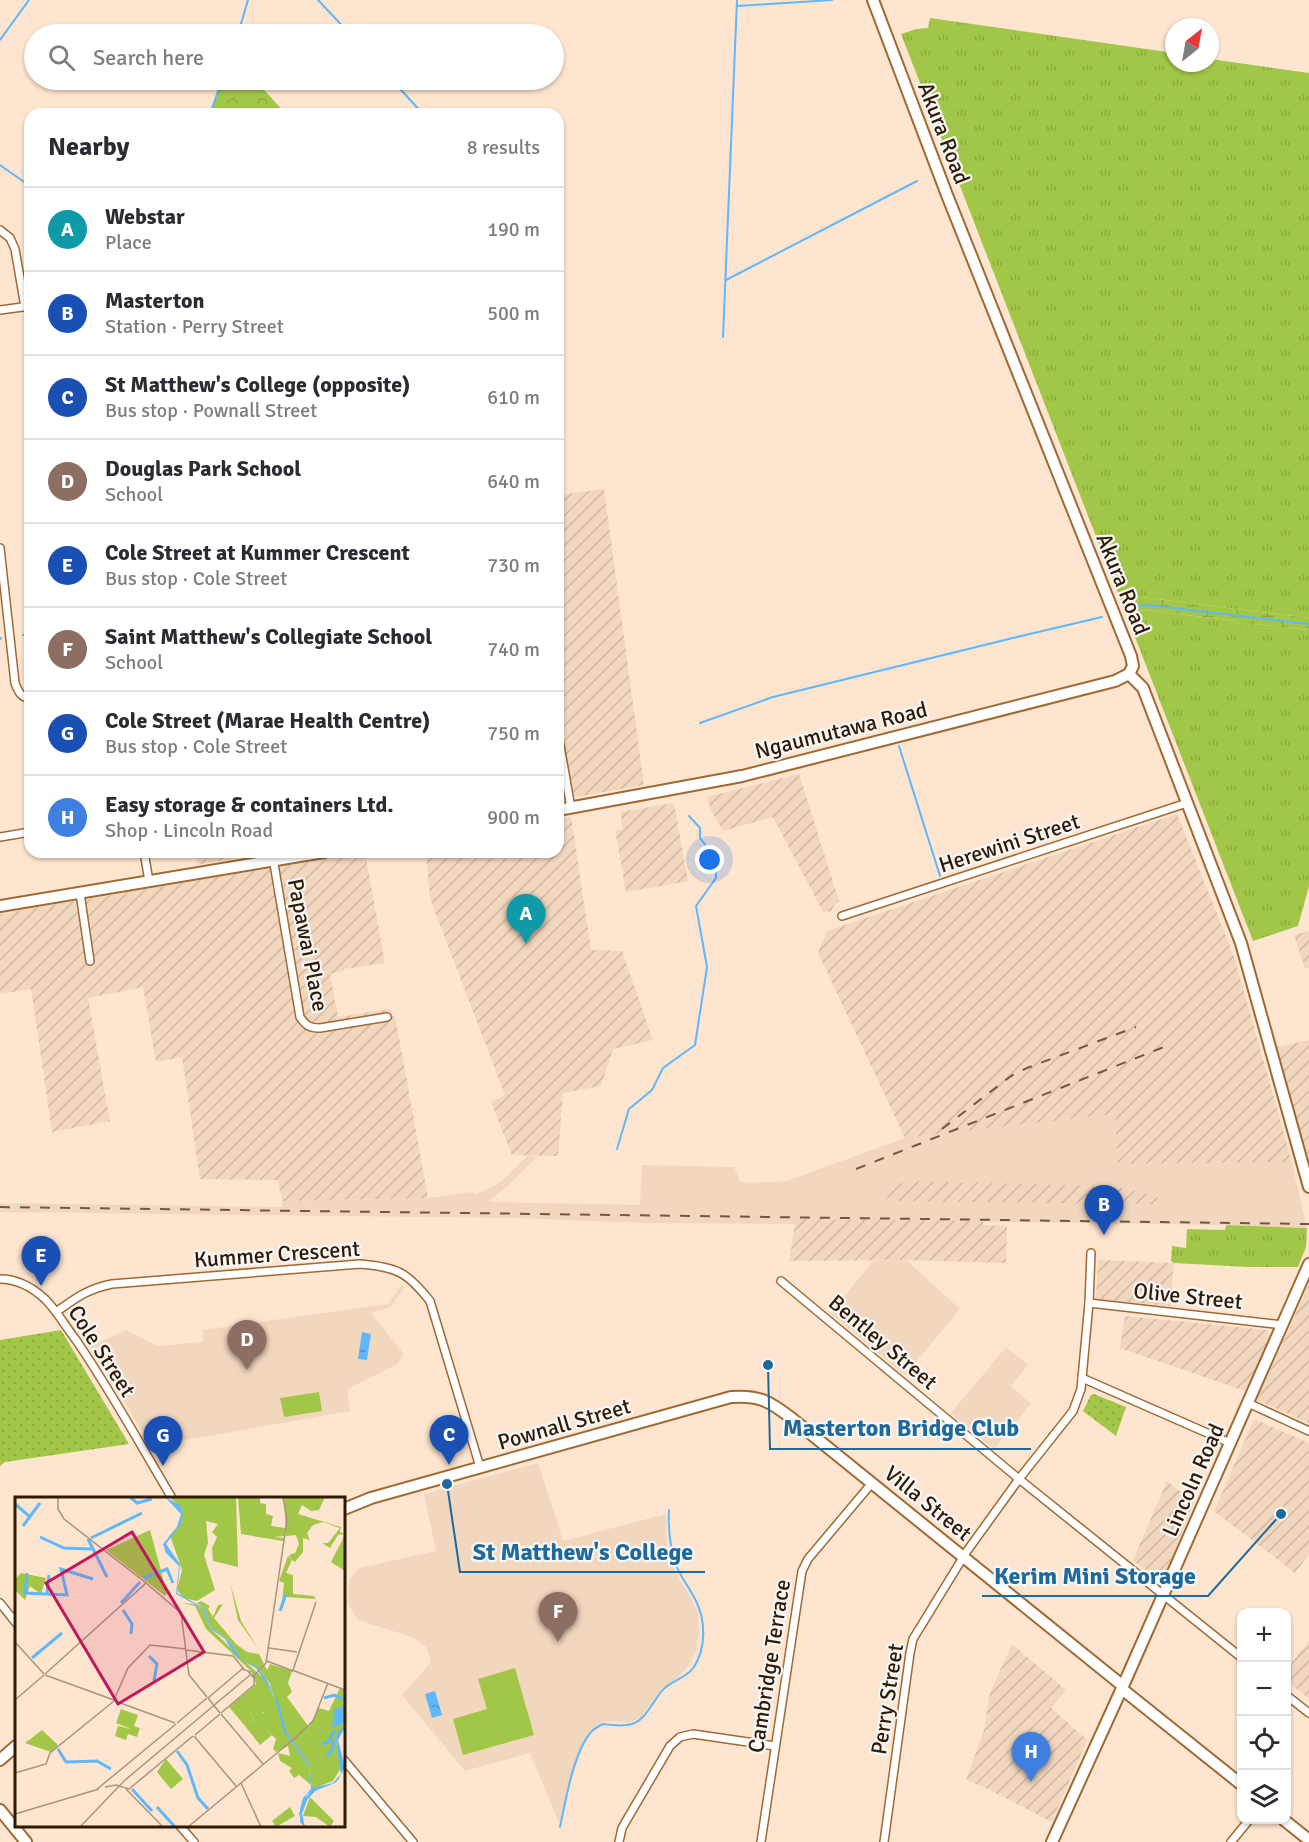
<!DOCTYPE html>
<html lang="en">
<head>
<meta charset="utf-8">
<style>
	body { margin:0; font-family:Signika,sans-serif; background:#f7f7f7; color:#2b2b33 }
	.controls { position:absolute; right:18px; bottom:18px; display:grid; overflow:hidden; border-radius:12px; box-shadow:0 2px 4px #0004 }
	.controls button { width:54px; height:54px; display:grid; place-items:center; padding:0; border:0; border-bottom:2px solid #e1e1e2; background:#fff; color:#2b2b33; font:30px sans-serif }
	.compass { position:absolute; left:1165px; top:18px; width:54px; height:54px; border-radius:50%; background:#fff; box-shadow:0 2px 4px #0004; rotate:31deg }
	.you { position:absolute; left:710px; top:860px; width:21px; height:21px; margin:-15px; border:4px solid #fff; border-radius:50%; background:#1a73e8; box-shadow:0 0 0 9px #1a73e833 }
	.badge { display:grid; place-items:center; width:39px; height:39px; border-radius:50%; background:#1e699c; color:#fff; font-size:20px; font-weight:700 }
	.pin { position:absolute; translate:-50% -50px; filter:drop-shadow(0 2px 3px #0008) }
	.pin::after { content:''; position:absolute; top:32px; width:21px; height:18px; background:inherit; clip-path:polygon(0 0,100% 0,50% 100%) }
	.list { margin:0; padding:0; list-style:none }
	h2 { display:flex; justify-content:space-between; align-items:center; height:78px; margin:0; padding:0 24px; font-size:26px }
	h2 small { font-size:20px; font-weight:400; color:#7c7c81 }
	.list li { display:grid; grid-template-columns:39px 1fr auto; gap:18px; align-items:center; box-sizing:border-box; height:84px; padding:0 24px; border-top:2px solid #e1e1e2 }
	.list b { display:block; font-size:22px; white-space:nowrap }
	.list p { margin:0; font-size:20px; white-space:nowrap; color:#7c7c81 }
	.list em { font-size:20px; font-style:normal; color:#7c7c81 }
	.icon { flex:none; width:33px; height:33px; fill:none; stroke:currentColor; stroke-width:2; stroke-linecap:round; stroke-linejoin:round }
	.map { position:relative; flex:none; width:1309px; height:1842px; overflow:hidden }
	.search { position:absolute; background:#fff; box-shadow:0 2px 4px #0004; left:24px; top:24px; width:540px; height:66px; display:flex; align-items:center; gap:15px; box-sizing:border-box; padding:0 21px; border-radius:33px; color:#7c7c81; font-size:22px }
	.panel { position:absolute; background:#fff; box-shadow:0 2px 4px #0004; left:24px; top:108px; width:540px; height:750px; border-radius:18px }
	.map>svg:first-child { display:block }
</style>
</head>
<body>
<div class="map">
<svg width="1309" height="1842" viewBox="0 0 1309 1842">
	<defs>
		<pattern id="industrial-furrows" width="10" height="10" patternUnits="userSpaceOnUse" patternTransform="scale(1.5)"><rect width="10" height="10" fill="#f2d7bf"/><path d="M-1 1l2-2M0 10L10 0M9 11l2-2" fill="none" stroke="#d0b8a2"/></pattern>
		<pattern id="grass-tufts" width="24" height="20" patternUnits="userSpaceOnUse" patternTransform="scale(1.5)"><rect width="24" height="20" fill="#a2c748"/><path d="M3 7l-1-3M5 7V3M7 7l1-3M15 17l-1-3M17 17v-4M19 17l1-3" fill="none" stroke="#8caa3d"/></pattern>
		<pattern id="forest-crowns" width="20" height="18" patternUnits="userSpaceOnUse" patternTransform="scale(1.5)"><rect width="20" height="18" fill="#a2c748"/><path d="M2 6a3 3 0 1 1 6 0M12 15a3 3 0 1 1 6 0" fill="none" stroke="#8caa3d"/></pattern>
		<pattern id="wetland-marsh" width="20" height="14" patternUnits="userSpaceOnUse" patternTransform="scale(1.5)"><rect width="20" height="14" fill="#a2c748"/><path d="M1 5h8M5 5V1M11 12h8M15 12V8" fill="none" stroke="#8caa3d"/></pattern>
		<pattern id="park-dots" width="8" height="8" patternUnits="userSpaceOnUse" patternTransform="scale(1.5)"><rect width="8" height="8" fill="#a2c748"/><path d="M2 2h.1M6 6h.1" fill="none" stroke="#8caa3d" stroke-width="1.8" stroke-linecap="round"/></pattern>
		<pattern id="water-ripples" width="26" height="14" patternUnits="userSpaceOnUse" patternTransform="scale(1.5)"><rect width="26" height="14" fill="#60b7fa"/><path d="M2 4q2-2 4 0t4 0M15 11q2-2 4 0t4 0" fill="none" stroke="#5094c8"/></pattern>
	</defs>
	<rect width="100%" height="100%" fill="#fee5cf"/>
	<!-- built -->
	<g fill="#f2d7bf">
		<polygon points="1115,1114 1118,1164 1286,1162 1290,1155 1307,1228 1226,1225 797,1219 795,1224 645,1223 515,1218 0,1212 0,1203 282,1207 282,1201 397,1199 428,1198 472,1192 477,1194 501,1182 527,1156 537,1157 509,1185 488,1202 640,1205 642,1165 734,1167 740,1181 749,1183 787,1181 905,1138"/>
		<polygon points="906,1260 960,1309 905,1375 831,1313 873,1261"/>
		<polygon points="402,1285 405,1287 390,1307 371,1313 404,1354 396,1365 347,1389 350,1411 151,1446 91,1346 126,1330 157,1346 203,1342 203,1330 388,1304"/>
		<polygon points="1006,1347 1028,1365 1011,1386 1031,1404 994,1449 951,1413"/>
		<polygon points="538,1463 563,1541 666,1514 667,1550 677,1576 688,1592 698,1613 699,1631 696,1651 688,1666 676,1679 662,1689 640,1718 628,1723 617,1721 602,1722 588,1733 569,1785 560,1825 530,1753 465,1771 402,1695 431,1662 426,1647 412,1637 358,1620 348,1604 349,1580 359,1568 436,1551 424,1494"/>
	</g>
	<!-- industrial -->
	<g fill="url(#industrial-furrows)">
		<polygon points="604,489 644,785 558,800 558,495"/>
		<polygon points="799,774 839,901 835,904 831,911 823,912 773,817 723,831 711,810 707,797"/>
		<polygon points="674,803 688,881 626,892 615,830 623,829 620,812"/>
		<polygon points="1177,814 1234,956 1290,1155 1286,1162 1118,1164 1115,1114 905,1138 818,953 827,931"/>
		<polygon points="571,817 591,950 622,951 653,1040 613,1049 601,1086 563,1093 558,1156 512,1155 491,1102 505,1095 430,899 426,852 558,852 558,820"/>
		<polygon points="196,852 269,852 197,865"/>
		<polygon points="365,852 385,963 344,969 344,971 330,974 338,1017 390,1009 396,1021 428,1198 282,1201 278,1180 200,1179 182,1057 156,1062 143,987 88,998 110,1121 52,1132 31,989 0,994 0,914"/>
		<polygon points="1309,931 1309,968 1305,969 1294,935"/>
		<polygon points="1309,1040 1309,1169 1277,1047"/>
		<polygon points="910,1181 1111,1186 1158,1196 1157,1204 887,1201 888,1187"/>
		<polygon points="796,1219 983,1221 983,1225 1007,1226 1006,1263 906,1260 789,1261"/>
		<polygon points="1098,1260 1174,1263 1170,1306 1096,1299"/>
		<polygon points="1309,1284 1309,1423 1257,1400"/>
		<polygon points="1125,1316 1267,1330 1270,1338 1245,1391 1120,1348"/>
		<polygon points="1254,1419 1309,1443 1309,1554 1295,1573 1214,1511"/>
		<polygon points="1167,1481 1194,1502 1162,1583 1133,1560"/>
		<polygon points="1309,1641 1309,1699 1287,1681 1286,1670"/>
		<polygon points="1012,1644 1066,1690 1051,1708 1087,1740 1052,1822 988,1789 966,1780 984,1730 990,1693"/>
	</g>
	<!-- grass -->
	<g fill="url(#grass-tufts)">
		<polygon points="930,18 1174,53 1174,63 1210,63 1210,59 1309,73 1309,618 1141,597 1125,597 1131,612 1146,610 1237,621 1247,627 1256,624 1309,630 1309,886 1298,926 1253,941 901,34 916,29 928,28"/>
		<polygon points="1226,1225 1307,1228 1306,1247 1298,1267 1247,1267 1174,1263 1171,1261 1172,1246 1186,1248 1187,1229 1225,1230"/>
	</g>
	<!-- forest -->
	<polygon fill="url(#forest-crowns)" points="222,80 255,80 286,114 210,114"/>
	<!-- wetland -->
	<polygon fill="url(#wetland-marsh)" points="1125,596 1141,597 1309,618 1309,630 1256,624 1247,627 1237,621 1146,610 1131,612"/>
	<!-- park -->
	<g fill="url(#park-dots)">
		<polygon points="61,1330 129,1444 5,1462 0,1466 0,1340"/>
		<polygon points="1094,1394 1126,1407 1116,1436 1083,1411 1091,1395"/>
	</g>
	<!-- pitch -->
	<g fill="#a2c748">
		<polygon points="319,1392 322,1411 284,1417 280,1398"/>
		<polygon points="515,1668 534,1735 463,1755 453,1719 487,1709 478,1679"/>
	</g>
	<!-- water -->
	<g fill="url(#water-ripples)">
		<polygon points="362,1332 371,1334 367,1360 358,1359"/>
		<polygon points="435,1691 442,1715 432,1718 425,1694"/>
	</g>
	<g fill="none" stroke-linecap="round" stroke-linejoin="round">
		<!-- stream -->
		<g stroke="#60b7fa" stroke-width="2">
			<polyline points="318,0 350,34"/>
			<polyline points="737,6 832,0"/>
			<polyline points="238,34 248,0"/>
			<polyline points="0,40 29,0"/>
			<polyline points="392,80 423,114"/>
			<polyline points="210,114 222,80"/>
			<polyline points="0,165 30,186"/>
			<polyline points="726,280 917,181"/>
			<polyline points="723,337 737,0"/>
			<polyline points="1129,607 1147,605 1309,624"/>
			<polyline points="23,635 30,633"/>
			<polyline points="0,639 1,638"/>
			<polyline points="700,723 773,697 1017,637 1102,617"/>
			<polyline points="899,746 940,876"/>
			<polyline points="617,1149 629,1109 652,1090 663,1068 695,1045 707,967 696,906 716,878 716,859 700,838 700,828 689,816"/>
			<path d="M560 1827C566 1800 573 1753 591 1732 594 1729 599 1726 603 1724 642 1730 641 1719 661 1692 669 1681 686 1679 694 1667 706 1648 706 1621 696 1601 690 1588 681 1578 676 1565 670 1547 668 1529 669 1510"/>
		</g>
		<defs>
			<g id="street">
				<polyline points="0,230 10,238 15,249 25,307"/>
				<polyline points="0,310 30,306"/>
				<path d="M0 548 15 683C18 691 21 698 30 698"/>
				<polyline points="558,734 571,808"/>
				<polyline points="0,837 30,832"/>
				<polyline points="144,852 149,881"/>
				<path d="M272 852 300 1017C306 1026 310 1028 320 1028L387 1017"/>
				<polyline points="80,893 90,961"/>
				<polyline points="842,916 1187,803"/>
				<path d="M0 1279C17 1279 33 1288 45 1299 57 1311 66 1327 76 1340 111 1391 141 1446 172 1498"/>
				<polyline points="781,1281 1019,1479 1242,1658"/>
				<polyline points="1089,1303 1283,1325"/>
				<path d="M56 1312C76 1298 87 1289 112 1284L360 1264C397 1267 407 1272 430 1301L480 1467"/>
				<polyline points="1082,1378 1230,1443"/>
				<polyline points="1248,1403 1309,1431"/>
				<polyline points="0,1603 16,1623"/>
				<polyline points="1286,1695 1309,1713"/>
				<polyline points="344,1760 413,1842"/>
				<polyline points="180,1826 194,1842"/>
				<polyline points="619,1842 622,1828 670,1746 680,1737 693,1734 775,1746"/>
				<polyline points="761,1842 802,1571 808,1559 872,1483"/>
				<polyline points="884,1842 910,1653 913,1639 967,1551 1019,1479 1073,1411 1081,1389 1089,1303 1091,1253"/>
				<polyline points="1231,1842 1249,1820"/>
			</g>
			<g id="secondary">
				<polyline points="873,0 947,195 1131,656 1133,666 1129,674"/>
				<polyline points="1129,674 1143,688 1241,943 1309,1187"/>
				<polyline points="558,810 742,776 1115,681 1129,674"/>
				<polyline points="0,906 324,852"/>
				<path d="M344 1509 371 1498 731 1397C759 1395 769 1401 790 1417L1123 1686"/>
				<polyline points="1122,1689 1242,1785"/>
				<polyline points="0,1760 16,1746"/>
				<polyline points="0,1810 26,1842"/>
				<polyline points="1284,1820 1309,1840"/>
				<polyline points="1052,1842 1123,1686 1309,1264"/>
			</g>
		</defs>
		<!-- street casing -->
		<use href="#street" stroke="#a16931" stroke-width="10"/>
		<!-- secondary casing -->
		<use href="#secondary" stroke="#a16931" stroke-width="14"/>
		<!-- street -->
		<use href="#street" stroke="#fff" stroke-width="7"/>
		<!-- secondary -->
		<use href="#secondary" stroke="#fff" stroke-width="10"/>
		<!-- rail -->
		<g stroke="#705942" stroke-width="2" stroke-dasharray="10 10" stroke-linecap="butt">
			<polyline points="942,1129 1011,1076 1027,1068 1136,1027"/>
			<polyline points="856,1169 1169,1045"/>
			<polyline points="0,1207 1309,1224"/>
		</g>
	</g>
	<g text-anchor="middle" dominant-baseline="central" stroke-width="4.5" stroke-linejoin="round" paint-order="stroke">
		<!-- street labels -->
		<g font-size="22" fill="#2f1902" stroke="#f7f7f7">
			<text transform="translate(944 133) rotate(69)">Akura Road</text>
			<text transform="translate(1123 584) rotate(68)">Akura Road</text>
			<text transform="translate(841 730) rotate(-14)">Ngaumutawa Road</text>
			<text transform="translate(1009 843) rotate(-18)">Herewini Street</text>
			<text transform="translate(308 945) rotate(79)">Papawai Place</text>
			<text transform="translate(277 1254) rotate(-4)">Kummer Crescent</text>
			<text transform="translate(1188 1296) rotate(6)">Olive Street</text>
			<text transform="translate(883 1342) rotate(40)">Bentley Street</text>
			<text transform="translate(102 1351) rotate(57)">Cole Street</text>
			<text transform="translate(564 1424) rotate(-16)">Pownall Street</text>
			<text transform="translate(1193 1480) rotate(-66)">Lincoln Road</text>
			<text transform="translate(928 1503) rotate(39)">Villa Street</text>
			<text transform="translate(769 1666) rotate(-81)">Cambridge Terrace</text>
			<text transform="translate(887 1699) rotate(-81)">Perry Street</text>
		</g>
	</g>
	<!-- overview -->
	<g transform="translate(15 1497)">
		<rect width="330" height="330" fill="#fee5cf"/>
		<path d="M154 0H221L223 70 198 64 197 51 202 40 197 35 203 27 191 24 193 46 189 58 200 93 182 104 169 101 162 93 167 73 155 38 167 25 166 10ZM223 0H245V6L251 7V17L258 19 256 29 270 31 269 39 259 40 269 41 268 44 226 37ZM135 33 152 96 150 99 91 53ZM330 38V74L316 65ZM6 76 31 81 26 97 15 89 10 103 0 93V82ZM295 300 319 324 315 330 301 320 288 319Z" fill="#a2c748"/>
		<path d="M215 86 226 124 244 153 223 123ZM27 233 43 248 36 255 10 246Z" fill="#a2c748"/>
		<path d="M239 212 253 218 252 233 257 238 245 248 230 229 240 222 235 216ZM275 310 280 319 261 330 257 324Z" fill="#a2c748"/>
		<path d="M269 0H310L304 13 296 14 287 8 283 17 326 30 325 35 330 37 323 38 315 51 307 46H313L325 31 308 25 298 28 292 36 295 43 288 41V55L280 65 277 63 274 58 280 56 284 47 281 38 271 39ZM273 59 277 63 271 76 278 78V97L299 99 301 102 271 100 266 114 269 86 264 84ZM186 104 195 109 193 112 198 120 203 108 208 107 199 121 221 147 232 155 244 157 252 173 255 167 277 174 273 186 277 195 272 200 294 230 304 211 314 214 325 191 330 193V231L322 236 321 244 326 271 318 284 297 292 294 266 272 236 255 187 245 173 226 162 216 146 196 130 189 111 182 106ZM167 106 179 107 187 111 196 132 250 183 263 207 272 239 294 269 296 288 284 278 279 281 274 274 277 271 265 264 263 256 275 259 273 249 261 255 258 252 261 242 252 233 249 215 244 218 238 213 235 216 240 222 230 229 214 210 241 187 236 174 191 132 180 109ZM151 262 168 282 156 292 142 275Z" fill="#a2c748"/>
		<path d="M106 212 123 218 119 229 125 231 122 240 113 237 111 243 100 239 103 229 116 232 101 226Z" fill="#a2c748"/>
		<path d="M150 0 165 8 168 17 166 27 151 47 165 67 162 96 189 111 196 130 216 146 226 162 242 170 250 180 263 204 272 236 294 266 297 291 318 286 326 277 321 243 322 235 330 230 323 243 330 270 323 283 320 286 292 297 286 312 290 330 285 325V312L288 301 296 292 294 269 269 235 259 198 241 171 222 160 210 142 196 132 187 111 161 97 164 69 151 56 148 47 162 30 166 17ZM330 206V225L317 231 320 210 324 212Z" fill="#60b7fa"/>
		<path fill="none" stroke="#60b7fa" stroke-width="3" d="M115 0 122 6 137 2M0 7 14 19M8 29 25 6M25 40 49 51 76 52M76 41 127 16M73 42 92 80M12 76 10 96 52 98 46 72 78 82M129 81 152 72 158 86M32 96 34 78M106 106 125 85M108 113 117 127 116 137M265 114 271 97M134 159 142 167 139 184M17 161 47 136M309 201 319 198 330 203M307 247 313 245 320 233M43 252 51 265 82 264 96 272M162 254 172 268 183 301 193 312M312 259 318 252V243M117 292 137 314M142 310 160 330M285 318 291 302 300 292"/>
		<path fill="none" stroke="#ab937d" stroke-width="1.5" d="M131 86 166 116 174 178 192 200M0 145 29 177M254 151 282 155M171 153 218 159 229 172M252 164 278 174M277 173 330 193M278 173 301 105M233 174 238 180 251 166 272 23 268 0M30 177 131 86 49 22 43 12V0M30 178 99 203M193 201 205 216M193 201 227 172 236 175M0 203 29 178M99 203 113 171 135 148 171 152M100 204 160 226M206 216 239 188V178M206 217 248 267M162 226 192 201M180 238 205 217M179 239 221 289M279 242 298 224 313 186M0 276 31 267 35 256 99 204M226 286 246 330M90 290 101 288 114 292 178 239M111 292 148 330M81 293 161 227M0 317 84 292M65 330 109 284 235 178M173 330 280 241"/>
		<path fill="#c2185b" fill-opacity="0.15" stroke="#c2185b" stroke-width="3" d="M117 35 189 155 103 207 31 86Z"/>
		<rect width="330" height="330" fill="none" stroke="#2f1902" stroke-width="3"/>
	</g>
	<!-- callouts -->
	<path fill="none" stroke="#1e699c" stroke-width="2" d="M768 1365L770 1449H1031M447 1484L460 1572H705M1281 1514L1208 1596H982"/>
	<g fill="#1e699c" stroke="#f7f7f7" stroke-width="2">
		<circle cx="768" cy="1365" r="6"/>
		<circle cx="447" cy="1484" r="6"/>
		<circle cx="1281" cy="1514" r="6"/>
	</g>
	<g font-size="24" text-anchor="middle" font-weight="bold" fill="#1e699c" stroke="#f7f7f7" stroke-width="4.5" stroke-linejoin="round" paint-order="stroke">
		<text x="901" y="1436">Masterton Bridge Club</text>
		<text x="583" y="1560">St Matthew's College</text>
		<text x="1095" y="1584">Kerim Mini Storage</text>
	</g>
</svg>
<div class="controls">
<button>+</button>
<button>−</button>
<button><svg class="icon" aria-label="locate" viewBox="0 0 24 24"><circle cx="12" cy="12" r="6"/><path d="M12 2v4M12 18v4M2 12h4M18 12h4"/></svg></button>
<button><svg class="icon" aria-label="layers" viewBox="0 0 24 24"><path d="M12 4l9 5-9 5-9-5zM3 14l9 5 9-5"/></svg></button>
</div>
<svg class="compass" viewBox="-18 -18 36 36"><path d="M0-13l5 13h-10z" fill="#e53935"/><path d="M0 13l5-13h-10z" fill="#7c7c81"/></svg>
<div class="you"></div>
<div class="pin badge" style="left:526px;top:944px;background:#0f9aa8">A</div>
<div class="pin badge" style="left:1104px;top:1235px;background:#1a4fb4">B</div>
<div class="pin badge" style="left:449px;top:1465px;background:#1a4fb4">C</div>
<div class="pin badge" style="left:247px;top:1370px;background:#8d6e63">D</div>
<div class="pin badge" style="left:41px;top:1286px;background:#1a4fb4">E</div>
<div class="pin badge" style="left:558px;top:1642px;background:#8d6e63">F</div>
<div class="pin badge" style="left:163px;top:1466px;background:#1a4fb4">G</div>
<div class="pin badge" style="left:1031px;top:1782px;background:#3f7fe0">H</div>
<div class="search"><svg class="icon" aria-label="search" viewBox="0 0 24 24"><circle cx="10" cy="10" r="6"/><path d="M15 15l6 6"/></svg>Search here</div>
<section class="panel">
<h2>Nearby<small>8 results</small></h2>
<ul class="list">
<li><span class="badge" style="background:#0f9aa8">A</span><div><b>Webstar</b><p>Place</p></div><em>190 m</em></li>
<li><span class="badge" style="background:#1a4fb4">B</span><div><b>Masterton</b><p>Station · Perry Street</p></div><em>500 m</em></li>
<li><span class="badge" style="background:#1a4fb4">C</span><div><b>St Matthew's College (opposite)</b><p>Bus stop · Pownall Street</p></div><em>610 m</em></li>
<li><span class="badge" style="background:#8d6e63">D</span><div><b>Douglas Park School</b><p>School</p></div><em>640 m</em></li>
<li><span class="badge" style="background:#1a4fb4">E</span><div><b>Cole Street at Kummer Crescent</b><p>Bus stop · Cole Street</p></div><em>730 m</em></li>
<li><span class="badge" style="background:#8d6e63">F</span><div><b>Saint Matthew's Collegiate School</b><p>School</p></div><em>740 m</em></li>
<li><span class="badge" style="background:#1a4fb4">G</span><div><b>Cole Street (Marae Health Centre)</b><p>Bus stop · Cole Street</p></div><em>750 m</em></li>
<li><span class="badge" style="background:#3f7fe0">H</span><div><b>Easy storage &amp; containers Ltd.</b><p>Shop · Lincoln Road</p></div><em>900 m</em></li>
</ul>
</section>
</div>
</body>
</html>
